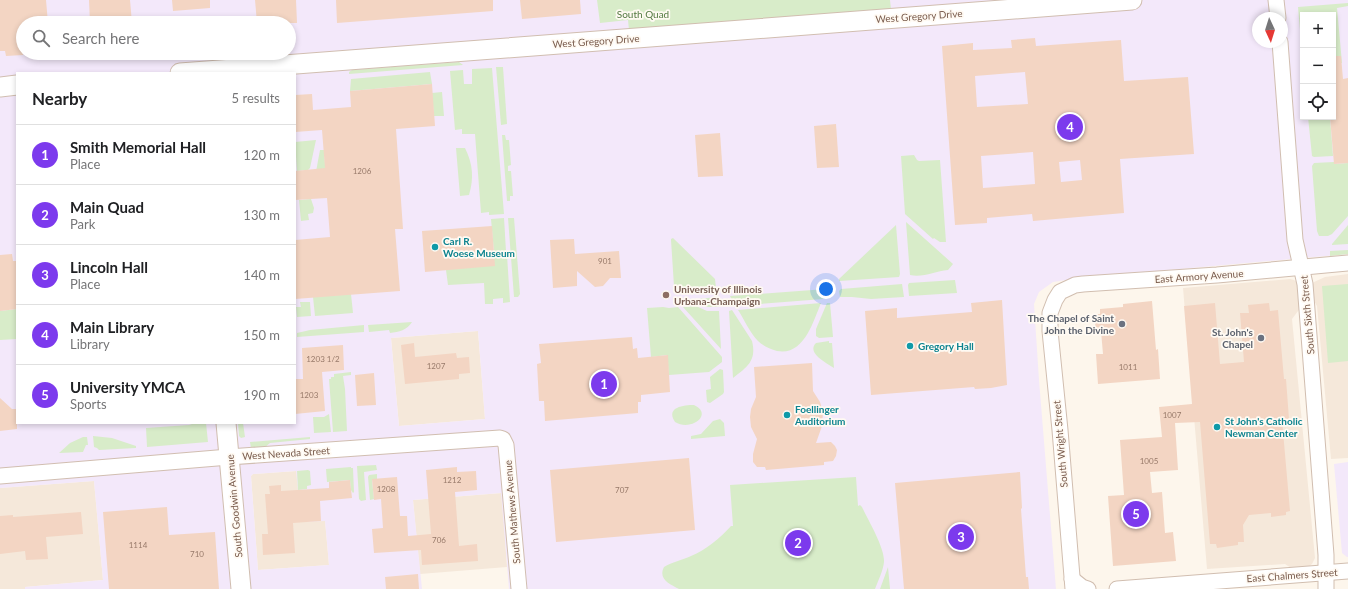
<!DOCTYPE html>
<html lang="en">
<head>
<meta charset="utf-8">
<style>
	body { margin:0; font-family:Lato,sans-serif; background:#f2f2f2; color:#202124 }
	.controls { position:absolute; right:12px; top:12px; display:grid; overflow:hidden; border-radius:0px; box-shadow:0 2px 6px #0003 }
	.controls button { width:36px; height:36px; display:grid; place-items:center; padding:0; border:0; border-bottom:1px solid #e0e0e0; background:#fff; color:#202124; font:20px sans-serif }
	.compass { position:absolute; left:1252px; top:12px; width:36px; height:36px; border-radius:50%; background:#fff; box-shadow:0 2px 6px #0003; rotate:176deg }
	.you { position:absolute; left:826px; top:289px; width:14px; height:14px; margin:-10px; border:3px solid #fff; border-radius:50%; background:#1a73e8; box-shadow:0 0 0 6px #1a73e833 }
	.badge { display:grid; place-items:center; width:26px; height:26px; border-radius:50%; background:#7c3aed; color:#fff; font-size:13px; font-weight:700 }
	.pin { position:absolute; translate:-50% -50%; border:2px solid #fff; box-shadow:0 1px 4px #0006 }
	.list { margin:0; padding:0; list-style:none }
	h2 { display:flex; justify-content:space-between; align-items:center; height:52px; margin:0; padding:0 16px; font-size:17px }
	h2 small { font-size:13px; font-weight:400; color:#757577 }
	.list li { display:grid; grid-template-columns:26px 1fr auto; gap:12px; align-items:center; box-sizing:border-box; height:60px; padding:0 16px; border-top:1px solid #e0e0e0 }
	.list b { display:block; font-size:15px; white-space:nowrap }
	.list p { margin:0; font-size:13px; white-space:nowrap; color:#757577 }
	.list em { font-size:13px; font-style:normal; color:#757577 }
	.icon { flex:none; width:22px; height:22px; fill:none; stroke:currentColor; stroke-width:2; stroke-linecap:round; stroke-linejoin:round }
	.map { position:relative; flex:none; width:1348px; height:589px; overflow:hidden }
	.search { position:absolute; background:#fff; box-shadow:0 2px 6px #0003; left:16px; top:16px; width:280px; height:44px; display:flex; align-items:center; gap:10px; box-sizing:border-box; padding:0 14px; border-radius:22px; color:#757577; font-size:15px }
	.panel { position:absolute; background:#fff; box-shadow:0 2px 6px #0003; left:16px; top:72px; width:280px; height:352px; border-radius:0px }
	.map>svg:first-child { display:block }
</style>
</head>
<body>
<div class="map">
<svg width="1348" height="589" viewBox="0 0 1348 589">
	<rect width="100%" height="100%" fill="#fdf6ec"/>
	<!-- residential -->
	<g fill="#f5e8da">
		<polygon points="1348,274 1348,458 1331,459 1317,306 1313,299 1312,287 1314,282 1325,277"/>
		<polygon points="1290,279 1294,280 1298,283 1301,307 1292,319 1315,558 1312,564 1307,568 1291,568 1285,564 1207,569 1183,288"/>
		<polygon points="478,331 485,419 399,426 391,338"/>
		<polygon points="297,471 301,522 325,520 329,565 258,570 251,476 253,474"/>
		<polygon points="94,481 103,580 25,587 25,589 0,589 0,488"/>
		<polygon points="502,493 507,567 420,574 413,500"/>
	</g>
	<!-- education -->
	<g fill="#f3e8fa" fill-rule="evenodd">
		<path d="M0 0H1348V254L1080 278 1053 282 1039 292 1034 304 1039 380 1056 589H509L501 493 413 500 422 589H25V587L103 580 94 481 0 488ZM1303 15H1333V117H1303ZM1258 18H1282V42H1258ZM23 23H289V53H23ZM17 73H295V423H17ZM478 331 485 419 399 426 391 338ZM296 471 301 522 325 521 329 565 258 570 251 476 253 474Z"/>
		<polygon points="1348,462 1348,557 1347,557 1342,553 1334,464"/>
	</g>
	<!-- green -->
	<g fill="#d8ecc9">
		<polygon points="597,0 890,0 891,9 629,30 628,20 600,23"/>
		<polygon points="1348,3 1348,6 1337,8 1342,63 1333,63 1333,15 1303,15 1303,64 1298,7"/>
		<polygon points="459,62 463,65 349,74 349,72 352,70"/>
		<polygon points="496,67 503,67 507,124 501,125"/>
		<polygon points="492,68 504,214 489,215 489,212 481,213 475,134 462,134 462,129 455,130 450,71 463,70 464,84 472,84 472,69"/>
		<polygon points="430,72 432,84 350,91 351,79"/>
		<polygon points="442,92 444,116 434,116 432,93"/>
		<polygon points="1308,117 1330,117 1333,156 1314,157 1312,156"/>
		<polygon points="502,135 505,135 506,140 509,140 511,165 508,166 508,171 511,171 513,196 510,196 510,201 507,201"/>
		<polygon points="316,140 310,168 308,170 297,171 295,142"/>
		<path d="M465 148C473 164 474 178 469 195L460 196 456 148Z"/>
		<polygon points="320,150 324,150 327,191 315,177"/>
		<polygon points="914,155 917,160 919,161 940,160 946,242 940,242 934,238 933,239 905,214 901,156"/>
		<polygon points="1334,162 1334,164 1348,163 1348,216 1332,234 1328,236 1319,236 1317,231 1312,166 1314,163"/>
		<polygon points="311,199 314,208 313,213 308,214 309,220 301,221 299,200"/>
		<polygon points="504,218 506,251 494,252 491,219"/>
		<polygon points="508,218 514,218 520,294 518,297 514,297"/>
		<path d="M906 222 953 264 948 270C935 271 923 278 910 275Z"/>
		<polygon points="896,225 900,274 899,277 839,281 839,279"/>
		<polygon points="1348,225 1348,244 1332,245 1332,244"/>
		<polygon points="673,238 715,279 716,288 714,289 714,290 681,293 674,286 671,240 671,239"/>
		<polygon points="1348,250 1348,254 1330,256 1330,251"/>
		<polygon points="507,255 510,302 503,303 503,298 493,299 493,304 485,304 484,283 448,285 446,270 494,256"/>
		<polygon points="955,280 957,293 909,296 908,285 909,283"/>
		<polygon points="902,284 904,297 871,299 852,297 840,297 839,291 841,289"/>
		<polygon points="1348,284 1348,361 1328,363 1322,286"/>
		<polygon points="826,289 827,291 823,299 735,306 730,296"/>
		<polygon points="351,294 353,313 315,316 313,297"/>
		<polygon points="718,297 719,307 707,307 697,303 680,303 677,301"/>
		<polygon points="300,302 310,302 311,316 297,317 296,307 301,307"/>
		<path d="M821 303C813 322 804 356 777 351 770 349 763 346 758 341 750 333 744 319 738 310Z"/>
		<polygon points="827,303 830,303 833,337 819,338 816,336 816,329"/>
		<polygon points="696,306 707,311 719,311 721,349 683,307"/>
		<polygon points="663,307 669,308 678,307 722,357 722,362 709,372 669,375 667,355 651,357 647,308"/>
		<polygon points="17,309 17,339 0,340 0,311"/>
		<path d="M732 310 752 341C757 361 747 367 733 378L729 311Z"/>
		<path d="M412 322C407 330 399 332 390 333L389 330 369 332 368 325Z"/>
		<polygon points="364,325 364,332 297,337 297,333 310,330"/>
		<path d="M829 341V343H832L834 368C827 363 806 353 816 343Z"/>
		<polygon points="720,369 723,370 724,392 723,394 710,403 707,402 706,390 711,389 710,377"/>
		<polygon points="351,372 351,375 343,376 345,389 347,431 333,432 329,379 331,379 331,377 334,377 334,374"/>
		<path d="M694 405C714 414 691 432 675 422 665 407 684 405 694 405Z"/>
		<polygon points="329,414 331,432 314,433 313,417 324,417"/>
		<polygon points="720,419 724,423 725,436 691,439 691,436 701,434 713,421"/>
		<polygon points="195,423 206,423 208,442 147,447 146,428 189,425"/>
		<polygon points="238,423 243,423 245,437 241,438 239,436"/>
		<polygon points="93,436 112,438 136,446 136,448 99,450 97,448 94,447"/>
		<polygon points="83,437 87,437 88,445 86,445 83,452 59,453 70,443"/>
		<polygon points="310,437 310,439 270,443 264,448 251,448 250,442"/>
		<polygon points="376,465 377,470 364,472 366,500 361,501 359,499 357,466"/>
		<polygon points="351,467 351,468 353,468 354,492 353,493 351,490 350,480 327,482 326,469"/>
		<polygon points="308,470 310,471 311,485 307,486 307,489 298,490 297,471"/>
		<polygon points="377,474 377,479 372,480 374,499 370,500 368,477 369,475"/>
		<path d="M856 477 858 506 860 505 862 507C868 520 885 548 884 562 883 571 878 581 875 589H679C669 584 658 579 664 567 672 562 682 560 691 556 706 550 720 538 731 526H733L730 485Z"/>
		<polygon points="888,567 890,589 880,589"/>
	</g>
	<!-- building -->
	<g fill="#f3d5c3" fill-rule="evenodd">
		<polygon points="0,0 46,0 48,23 23,23 23,55 6,56 5,51 0,51"/>
		<polygon points="89,0 130,0 132,23 90,23"/>
		<polygon points="172,0 210,0 210,8 173,11"/>
		<polygon points="255,0 296,0 297,23 257,23"/>
		<polygon points="336,0 493,0 493,11 337,23"/>
		<polygon points="520,0 580,0 581,14 522,19"/>
		<path d="M1035 38 1036 46 1121 40 1124 81 1188 77 1194 154 1120 159 1124 213 1033 221 1032 214 987 218V223L955 225 942 46 973 43V50L1012 48 1011 40ZM1025 72 1028 104 977 107 975 76ZM1033 152 1035 184 983 188 981 156ZM1080 160 1082 180 1061 182 1059 162Z"/>
		<polygon points="1333,56 1341,56 1343,79 1348,78 1348,163 1334,164 1330,117 1333,117"/>
		<polygon points="432,84 435,126 396,129 403,229 395,229 400,291 295,299 295,240 330,237 327,198 295,200 295,171 325,168 322,130 295,132 295,95 312,94 313,110 351,107 350,91"/>
		<polygon points="836,124 839,167 817,168 814,126"/>
		<polygon points="720,133 723,176 698,177 695,135"/>
		<polygon points="492,226 495,266 425,272 422,231"/>
		<polygon points="574,239 575,254 619,251 621,278 610,278 603,286 595,287 577,271 577,286 553,288 550,240"/>
		<polygon points="12,254 13,261 17,261 17,309 0,311 0,255"/>
		<polygon points="1002,300 1007,385 991,388 975,389 974,387 871,395 865,311 897,308 897,318 972,312 971,303"/>
		<polygon points="1152,301 1156,350 1158,349 1160,379 1098,384 1096,354 1103,354 1101,331 1096,331 1094,314 1100,314 1100,309 1123,307 1123,304"/>
		<polygon points="1215,303 1220,364 1244,362 1240,313 1249,313 1248,305 1269,303 1270,311 1278,310 1284,379 1286,379 1289,419 1282,420 1290,511 1286,512 1286,515 1271,517 1271,513 1249,515 1243,525 1244,542 1238,542 1238,545 1217,548 1216,544 1210,544 1200,422 1175,423 1178,470 1150,472 1152,493 1162,492 1165,533 1173,532 1176,561 1113,566 1108,496 1124,495 1120,440 1162,437 1159,407 1192,404 1184,306"/>
		<polygon points="632,337 633,349 637,348 638,358 668,355 670,392 641,395 641,402 638,402 638,413 545,421 544,401 539,401 537,364 541,363 539,344"/>
		<polygon points="414,343 415,357 456,353 457,358 469,357 470,373 459,374 459,379 405,384 401,345"/>
		<polygon points="343,345 344,370 322,372 325,411 295,414 295,379 303,379 302,348"/>
		<polygon points="812,363 813,391 820,402 823,412 822,426 816,443 831,442 835,446 837,450 836,456 833,461 824,462 824,465 766,470 765,467 757,467 753,462 753,454 757,439 751,427 750,417 751,409 756,397 754,367"/>
		<polygon points="374,373 376,405 357,406 355,375"/>
		<polygon points="0,398 12,409 17,409 17,429 0,431"/>
		<polygon points="689,458 695,530 556,542 550,470"/>
		<polygon points="457,467 457,472 476,471 477,490 455,492 459,546 477,544 478,561 422,565 421,550 374,553 372,529 383,528 381,499 374,500 372,479 397,477 400,516 407,516 408,536 431,534 426,470"/>
		<polygon points="1020,472 1022,508 1021,509 1026,577 1028,577 1029,589 904,589 895,483"/>
		<polygon points="350,480 352,498 320,501 321,521 293,523 295,553 263,555 262,534 268,534 265,494 270,494 269,486 281,485 281,491 329,488 329,482"/>
		<polygon points="167,507 169,535 215,532 219,589 109,589 103,512"/>
		<polygon points="81,512 83,534 46,537 48,559 26,560 25,551 0,554 0,516 13,515 13,517"/>
		<polygon points="418,574 419,589 386,589 385,577"/>
	</g>
	<g fill="none" stroke-linecap="round" stroke-linejoin="round">
		<defs>
			<g id="minor">
				<polyline points="1276,0 1278,18"/>
				<polyline points="1280,42 1295,240 1305,284 1326,555 1326,589"/>
				<polyline points="0,476 229,457 500,438 503,439 506,445 519,589"/>
				<polyline points="1072,579 1082,587 1088,589"/>
				<polyline points="1073,589 1060,430 1050,331 1050,313 1055,300 1060,292 1075,285 1083,284 1217,275 1348,263"/>
				<polyline points="1117,589 1348,571"/>
			</g>
			<g id="tertiary">
				<polyline points="180,73 1132,0"/>
				<polyline points="0,87 17,85"/>
				<polyline points="226,423 241,589"/>
			</g>
		</defs>
		<!-- minor casing -->
		<use href="#minor" stroke="#d1beb0" stroke-width="17"/>
		<!-- tertiary casing -->
		<use href="#tertiary" stroke="#d1beb0" stroke-width="21"/>
		<!-- minor -->
		<use href="#minor" stroke="#fff" stroke-width="15"/>
		<!-- tertiary -->
		<use href="#tertiary" stroke="#fff" stroke-width="19"/>
	</g>
	<!-- markers -->
	<g fill="#0f9aa8" stroke="#fffaf3" stroke-width="1.5">
		<circle cx="435" cy="247" r="4"/>
		<circle cx="910" cy="346" r="4"/>
		<circle cx="787" cy="415" r="4"/>
		<circle cx="1217" cy="427" r="4"/>
	</g>
	<circle fill="#8d6e63" stroke="#fffaf3" stroke-width="1.5" cx="666" cy="295" r="4"/>
	<g fill="#6b7280" stroke="#fffaf3" stroke-width="1.5">
		<circle cx="1122" cy="324" r="4"/>
		<circle cx="1261" cy="338" r="4"/>
	</g>
	<g text-anchor="middle" dominant-baseline="central" stroke-width="3.5" stroke-linejoin="round" paint-order="stroke">
		<!-- number labels -->
		<g font-size="8" fill="#987a6a">
			<text x="362" y="171">1206</text>
			<text x="605" y="261">901</text>
			<text x="323" y="359">1203 1/2</text>
			<text x="436" y="366">1207</text>
			<text x="1128" y="367">1011</text>
			<text x="309" y="395">1203</text>
			<text x="1172" y="415">1007</text>
			<text x="1149" y="461">1005</text>
			<text x="452" y="480">1212</text>
			<text x="386" y="489">1208</text>
			<text x="622" y="490">707</text>
			<text x="439" y="540">706</text>
			<text x="138" y="545">1114</text>
			<text x="197" y="554">710</text>
		</g>
		<!-- park labels -->
		<g font-size="10" fill="#537a41" stroke="#fffaf3">
			<text x="643" y="14">South Quad</text>
		</g>
		<!-- street labels -->
		<g font-size="10" fill="#7a5c4d" stroke="#fffaf3">
			<text transform="translate(919 16) rotate(-4)">West Gregory Drive</text>
			<text transform="translate(596 41) rotate(-4)">West Gregory Drive</text>
			<text transform="translate(1199 276) rotate(-4)">East Armory Avenue</text>
			<text transform="translate(1307 315) rotate(-95)">South Sixth Street</text>
			<text transform="translate(1060 444) rotate(-95)">South Wright Street</text>
			<text transform="translate(286 453) rotate(-4)">West Nevada Street</text>
			<text transform="translate(234 506) rotate(-95)">South Goodwin Avenue</text>
			<text transform="translate(512 512) rotate(-95)">South Mathews Avenue</text>
			<text transform="translate(1292 575) rotate(-4)">East Chalmers Street</text>
		</g>
		<!-- culture labels -->
		<g font-size="10" font-weight="bold" fill="#0d838f" stroke="#fffaf3" text-anchor="start">
			<text x="443" y="241">Carl R.<tspan x="443" dy="12">Woese Museum</tspan></text>
			<text x="918" y="346">Gregory Hall</text>
			<text x="795" y="409">Foellinger<tspan x="795" dy="12">Auditorium</tspan></text>
			<text x="1225" y="421">St John's Catholic<tspan x="1225" dy="12">Newman Center</tspan></text>
		</g>
		<!-- education labels -->
		<g font-size="10" font-weight="bold" fill="#785e54" stroke="#fffaf3" text-anchor="start">
			<text x="674" y="289">University of Illinois<tspan x="674" dy="12">Urbana-Champaign</tspan></text>
		</g>
		<!-- worship labels -->
		<g font-size="10" font-weight="bold" fill="#5b616d" stroke="#fffaf3" text-anchor="end">
			<text x="1114" y="318">The Chapel of Saint<tspan x="1114" dy="12">John the Divine</tspan></text>
			<text x="1253" y="332">St. John's<tspan x="1253" dy="12">Chapel</tspan></text>
		</g>
	</g>
</svg>
<div class="controls">
<button>+</button>
<button>−</button>
<button><svg class="icon" aria-label="locate" viewBox="0 0 24 24"><circle cx="12" cy="12" r="6"/><path d="M12 2v4M12 18v4M2 12h4M18 12h4"/></svg></button>
</div>
<svg class="compass" viewBox="-18 -18 36 36"><path d="M0-13l5 13h-10z" fill="#e53935"/><path d="M0 13l5-13h-10z" fill="#757577"/></svg>
<div class="you"></div>
<div class="pin badge" style="left:604px;top:384px">1</div>
<div class="pin badge" style="left:798px;top:543px">2</div>
<div class="pin badge" style="left:961px;top:537px">3</div>
<div class="pin badge" style="left:1070px;top:127px">4</div>
<div class="pin badge" style="left:1136px;top:514px">5</div>
<div class="search"><svg class="icon" aria-label="search" viewBox="0 0 24 24"><circle cx="10" cy="10" r="6"/><path d="M15 15l6 6"/></svg>Search here</div>
<section class="panel">
<h2>Nearby<small>5 results</small></h2>
<ul class="list">
<li><span class="badge">1</span><div><b>Smith Memorial Hall</b><p>Place</p></div><em>120 m</em></li>
<li><span class="badge">2</span><div><b>Main Quad</b><p>Park</p></div><em>130 m</em></li>
<li><span class="badge">3</span><div><b>Lincoln Hall</b><p>Place</p></div><em>140 m</em></li>
<li><span class="badge">4</span><div><b>Main Library</b><p>Library</p></div><em>150 m</em></li>
<li><span class="badge">5</span><div><b>University YMCA</b><p>Sports</p></div><em>190 m</em></li>
</ul>
</section>
</div>
</body>
</html>
